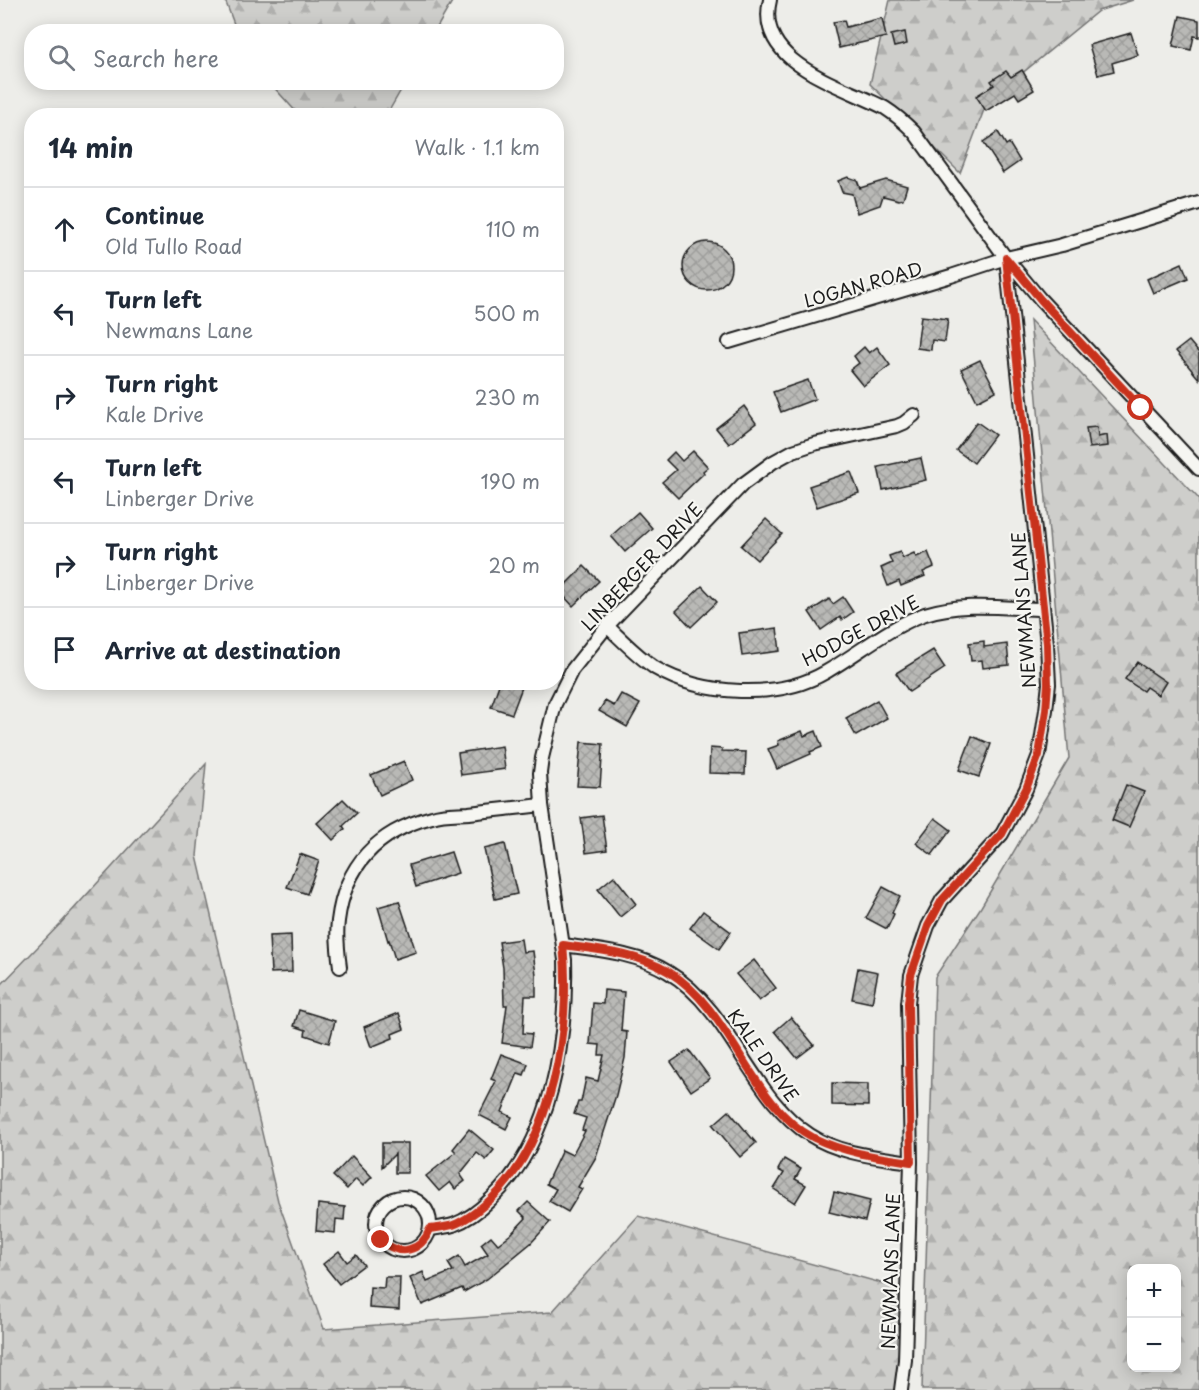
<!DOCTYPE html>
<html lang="en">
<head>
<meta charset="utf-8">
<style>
	body { margin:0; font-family:"Playpen Sans",sans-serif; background:#f2f2f3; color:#1f2937 }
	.controls { position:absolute; right:18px; bottom:18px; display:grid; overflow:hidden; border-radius:12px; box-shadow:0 3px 15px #0003 }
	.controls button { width:54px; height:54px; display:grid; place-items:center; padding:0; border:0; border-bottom:2px solid #e0e1e3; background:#fff; color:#1f2937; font:30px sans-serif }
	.stop { position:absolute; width:18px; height:18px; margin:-14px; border:4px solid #c8321e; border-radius:50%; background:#fff }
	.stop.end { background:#c8321e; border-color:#fff; box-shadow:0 2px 6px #0008 }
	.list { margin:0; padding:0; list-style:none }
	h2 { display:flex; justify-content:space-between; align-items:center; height:78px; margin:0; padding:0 24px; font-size:26px }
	h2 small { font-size:20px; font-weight:400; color:#747a83 }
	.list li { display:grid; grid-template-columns:39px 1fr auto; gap:18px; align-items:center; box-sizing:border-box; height:84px; padding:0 24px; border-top:2px solid #e0e1e3 }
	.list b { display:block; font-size:22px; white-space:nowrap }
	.list p { margin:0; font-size:20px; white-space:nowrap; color:#747a83 }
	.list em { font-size:20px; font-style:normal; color:#747a83 }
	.icon { flex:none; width:33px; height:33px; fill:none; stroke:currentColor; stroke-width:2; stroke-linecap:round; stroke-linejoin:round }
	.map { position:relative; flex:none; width:1199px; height:1390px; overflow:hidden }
	.search { position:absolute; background:#fff; box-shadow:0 3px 15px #0003; left:24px; top:24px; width:540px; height:66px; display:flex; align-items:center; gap:15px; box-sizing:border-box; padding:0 21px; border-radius:24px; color:#747a83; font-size:22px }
	.panel { position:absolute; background:#fff; box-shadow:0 3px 15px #0003; left:24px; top:108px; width:540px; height:582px; border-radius:24px }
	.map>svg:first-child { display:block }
</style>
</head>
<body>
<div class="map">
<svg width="1199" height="1390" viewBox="0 0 1199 1390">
	<defs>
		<pattern id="forest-firs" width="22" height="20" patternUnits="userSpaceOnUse" patternTransform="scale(1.5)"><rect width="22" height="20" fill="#cececb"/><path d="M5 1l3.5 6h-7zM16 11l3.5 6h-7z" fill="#b0b0ae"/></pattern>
		<pattern id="building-cross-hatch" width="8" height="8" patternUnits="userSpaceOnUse" patternTransform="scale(1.5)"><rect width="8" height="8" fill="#b9b9b6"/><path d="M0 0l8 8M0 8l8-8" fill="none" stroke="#9e9e9c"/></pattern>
	</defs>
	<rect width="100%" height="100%" fill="#edede9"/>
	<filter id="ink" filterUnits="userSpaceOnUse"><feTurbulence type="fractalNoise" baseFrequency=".0167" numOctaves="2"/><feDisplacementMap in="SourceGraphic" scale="12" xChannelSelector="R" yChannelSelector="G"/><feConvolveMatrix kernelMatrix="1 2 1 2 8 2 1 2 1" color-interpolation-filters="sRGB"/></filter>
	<g filter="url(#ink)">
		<!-- forest -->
		<g fill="url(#forest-firs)" stroke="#757574" stroke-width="1.5" fill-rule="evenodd">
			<polygon points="225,0 453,0 435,31 237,32"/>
			<polygon points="890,0 1133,0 1098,11 987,102 960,173 870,84"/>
			<polygon points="270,83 405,83 386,116 299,115"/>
			<path d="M1030 320 1199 499V1390H922L935 977 981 907 1069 758ZM1132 1268H1176V1368H1132Z"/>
			<polygon points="206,764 197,856 278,1201 324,1329 552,1312 638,1216 907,1290 901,1390 0,1390 0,986 60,924"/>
		</g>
		<!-- building -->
		<g fill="url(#building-cross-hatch)" stroke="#1c1c1c" stroke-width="1.5">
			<polygon points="1180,16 1199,20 1199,37 1194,36 1191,50 1173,46"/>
			<polygon points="882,18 886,37 839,48 833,22 844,20 846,27"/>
			<polygon points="905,32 907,44 894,47 891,35"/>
			<polygon points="1131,33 1138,55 1112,63 1114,71 1098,75 1089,45"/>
			<polygon points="1022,70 1034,90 1019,99 1015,93 986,111 976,96 994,85 991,81 1006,71 1011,77"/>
			<polygon points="998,132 1006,145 1009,143 1020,161 1003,173 983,142"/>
			<polygon points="848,177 857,180 860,188 886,180 907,186 903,199 899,200 883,196 880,205 857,213 852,194 842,192 838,181"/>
			<circle cx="707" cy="266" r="24"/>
			<polygon points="1182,263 1188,278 1153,293 1147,279"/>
			<polygon points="921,316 948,319 945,342 932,340 931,350 917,348"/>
			<polygon points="1189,341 1199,353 1199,379 1176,351"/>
			<polygon points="864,347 869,353 877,347 890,365 863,386 850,370 859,363 854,356"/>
			<polygon points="980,360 996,391 977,401 961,369"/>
			<polygon points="808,380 815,399 781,412 773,392"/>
			<polygon points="744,406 756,423 729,444 716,428"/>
			<polygon points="977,422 995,435 974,463 956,450"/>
			<polygon points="1097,427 1098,437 1107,435 1108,446 1089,448 1086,428"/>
			<polygon points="693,451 708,467 703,471 704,473 678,498 662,482 676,470 666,460 674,452 682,461"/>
			<polygon points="921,458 926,480 883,490 878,467"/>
			<polygon points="851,472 859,493 817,507 809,486"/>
			<polygon points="638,512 652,528 625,552 611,536"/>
			<polygon points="766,519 782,534 757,560 741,546"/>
			<polygon points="900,552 903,558 914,553 916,557 928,552 934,567 923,572 925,576 901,586 899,581 888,586 881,568 892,563 889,556"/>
			<polygon points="584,566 599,581 573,606 559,591"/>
			<polygon points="702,586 717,602 691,627 676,611"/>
			<polygon points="843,597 853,612 842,620 840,617 821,630 809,612 829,599 833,604"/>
			<polygon points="777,628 780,651 742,656 739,633"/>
			<polygon points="984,641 984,647 1007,644 1009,665 983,668 982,660 971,661 969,643"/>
			<polygon points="933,650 945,668 909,692 896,673"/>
			<polygon points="1137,662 1166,682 1158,695 1146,687 1143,691 1125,679"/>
			<polygon points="500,682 524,682 512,714 491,707"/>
			<polygon points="621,694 640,704 627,727 599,711 605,701 614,706"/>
			<polygon points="877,700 887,718 856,736 846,718"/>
			<polygon points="802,731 804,736 816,731 822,747 810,752 811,754 777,769 768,749 779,745 778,741"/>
			<polygon points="972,736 991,744 979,777 959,770"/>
			<polygon points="581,742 603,744 600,787 577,786"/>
			<polygon points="502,746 505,769 461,775 458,753"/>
			<polygon points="710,748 722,749 722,751 746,752 745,774 709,773"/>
			<polygon points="404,761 412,780 380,795 371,775"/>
			<polygon points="1126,785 1144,792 1129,827 1112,820"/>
			<polygon points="343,799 357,813 343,826 345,829 333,840 317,823"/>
			<polygon points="602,815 607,850 586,853 581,818"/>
			<polygon points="935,818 951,830 932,855 916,843"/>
			<polygon points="505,844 517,894 495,899 484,849"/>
			<polygon points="451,852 458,873 416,887 409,865"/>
			<polygon points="300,854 319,861 307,894 287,887"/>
			<polygon points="614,876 636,904 620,917 598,889"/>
			<polygon points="883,887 900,896 892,913 894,914 887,929 866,918"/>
			<polygon points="399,901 416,952 395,959 389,940 388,941 378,907"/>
			<polygon points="703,911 731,932 719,949 690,928"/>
			<polygon points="291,935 292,972 271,973 269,936"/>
			<polygon points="521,939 523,952 533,951 536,975 536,996 525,996 523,1033 532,1034 530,1047 502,1043 507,1005 504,1005 503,968 499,942"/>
			<polygon points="754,960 776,988 759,1001 736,974"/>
			<polygon points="858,968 878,972 872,1003 852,999"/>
			<polygon points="604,990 624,992 621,1031 627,1032 625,1058 616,1095 596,1157 578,1187 582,1189 568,1212 549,1201 556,1189 546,1184 562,1150 572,1155 585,1131 582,1130 586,1118 574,1114 578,1102 581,1102 586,1078 598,1081 604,1055 599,1055 600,1045 590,1044 593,1003 603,1004"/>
			<polygon points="299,1010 335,1021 329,1043 305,1035 306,1030 294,1026"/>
			<polygon points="399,1013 404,1029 392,1034 393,1038 371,1047 364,1027"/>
			<polygon points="791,1017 814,1045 797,1058 775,1031"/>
			<polygon points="689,1050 710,1078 691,1091 671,1062"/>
			<polygon points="501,1054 528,1064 524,1075 518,1073 502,1112 512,1117 506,1129 479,1115 496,1081 491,1079"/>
			<polygon points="832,1083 868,1084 868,1106 832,1105"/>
			<polygon points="729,1111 756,1143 740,1157 713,1125"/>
			<polygon points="469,1129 494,1150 486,1160 477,1153 460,1174 465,1181 455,1189 450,1182 439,1191 426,1176 456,1152 453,1149"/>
			<polygon points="382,1143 408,1143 408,1173 395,1173 395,1154 382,1167"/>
			<polygon points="352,1156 372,1177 363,1186 356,1179 347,1189 333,1176"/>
			<polygon points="784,1159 801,1169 795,1179 806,1185 795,1203 774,1189 784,1173 778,1170"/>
			<polygon points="834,1192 870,1201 865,1221 829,1212"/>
			<polygon points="528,1202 550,1222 531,1243 487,1279 464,1292 462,1288 422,1305 410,1278 423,1272 427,1282 453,1271 448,1263 459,1256 465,1267 488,1254 481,1244 491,1236 498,1244 511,1234 526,1218 519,1211"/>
			<polygon points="318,1204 345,1207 344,1220 336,1219 335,1233 316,1231"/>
			<polygon points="339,1251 347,1262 356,1255 364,1265 339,1284 323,1264"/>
			<polygon points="385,1277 400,1277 399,1310 369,1308 370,1287 384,1288"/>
		</g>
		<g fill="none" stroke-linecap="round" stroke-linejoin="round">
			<defs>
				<g id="minor">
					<path d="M770 0C754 64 844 86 885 108 896 115 905 123 914 132L1006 258 1041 300 1199 469"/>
					<polyline points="729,342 951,276 1006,258 1062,245 1199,203"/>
					<path d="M607 626C623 641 637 656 655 668 703 696 778 700 826 672 859 653 889 627 925 614 963 602 1004 608 1043 609"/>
					<path d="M563 945C598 950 637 953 668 972 702 992 725 1029 745 1061 764 1090 781 1116 810 1135 839 1154 878 1157 911 1162"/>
					<path d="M340 967C338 952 336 936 338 921 345 865 378 831 432 817 444 813 457 814 469 813 493 810 518 808 542 805"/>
					<circle cx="403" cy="1224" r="27"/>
					<path d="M430 1229C437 1228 446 1227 453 1225 467 1220 480 1210 491 1199 552 1142 567 1040 565 960L542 805 540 773 542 758 555 704 572 670 607 626 743 484 773 462 793 451 814 444 897 426 904 423 914 415"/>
					<polyline points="901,1390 905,1360 911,1162 908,1003 911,975 928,926 942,900 1002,834 1026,789 1039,755 1046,710 1049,684 1047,644 1006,258"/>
				</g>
			</defs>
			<!-- minor casing -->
			<use href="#minor" stroke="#1c1c1c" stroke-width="16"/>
			<!-- minor -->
			<use href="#minor" stroke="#f6f6f2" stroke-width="12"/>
		</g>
	</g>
	<g fill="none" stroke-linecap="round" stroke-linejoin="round" filter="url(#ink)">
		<!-- route -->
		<path stroke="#c8321e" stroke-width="8" d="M381 1240C399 1257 421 1252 430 1229 437 1228 446 1227 453 1225 467 1220 479 1210 490 1200 553 1142 572 1026 563 945 599 950 637 953 669 972 733 1011 750 1105 814 1138 845 1153 878 1157 911 1162L908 1003 911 975 928 926 942 900 1002 834 1026 789 1039 755 1046 710 1048 684 1047 644 1006 258 1041 300 1141 408"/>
	</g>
	<g text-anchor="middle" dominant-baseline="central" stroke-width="4.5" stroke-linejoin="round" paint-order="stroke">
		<!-- street labels -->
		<g font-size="18" fill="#1c1c1c" stroke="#f6f6f2">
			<text transform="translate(863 284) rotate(-16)">LOGAN ROAD</text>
			<text transform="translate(641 566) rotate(-47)">LINBERGER DRIVE</text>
			<text transform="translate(1023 610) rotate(-94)">NEWMANS LANE</text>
			<text transform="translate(860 630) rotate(-28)">HODGE DRIVE</text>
			<text transform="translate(764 1055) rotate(55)">KALE DRIVE</text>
			<text transform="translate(890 1271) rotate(-88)">NEWMANS LANE</text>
		</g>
	</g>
</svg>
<div class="controls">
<button>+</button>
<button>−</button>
</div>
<div class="stop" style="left:1141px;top:408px"></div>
<div class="stop end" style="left:381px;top:1240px"></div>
<div class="search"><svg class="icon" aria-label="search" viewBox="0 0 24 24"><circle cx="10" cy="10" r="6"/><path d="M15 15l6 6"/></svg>Search here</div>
<section class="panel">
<h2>14 min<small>Walk · 1.1 km</small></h2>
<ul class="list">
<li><svg class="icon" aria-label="ahead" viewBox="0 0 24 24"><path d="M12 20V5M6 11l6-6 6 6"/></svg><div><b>Continue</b><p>Old Tullo Road</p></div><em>110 m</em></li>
<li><svg class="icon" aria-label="left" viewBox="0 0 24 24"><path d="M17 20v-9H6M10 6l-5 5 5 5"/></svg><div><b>Turn left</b><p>Newmans Lane</p></div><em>500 m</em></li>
<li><svg class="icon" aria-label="right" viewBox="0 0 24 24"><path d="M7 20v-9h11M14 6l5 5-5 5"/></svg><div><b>Turn right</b><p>Kale Drive</p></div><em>230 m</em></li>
<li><svg class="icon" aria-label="left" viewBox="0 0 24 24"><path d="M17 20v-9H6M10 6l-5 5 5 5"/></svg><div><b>Turn left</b><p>Linberger Drive</p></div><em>190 m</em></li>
<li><svg class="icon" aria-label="right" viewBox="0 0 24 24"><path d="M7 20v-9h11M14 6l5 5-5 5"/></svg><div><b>Turn right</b><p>Linberger Drive</p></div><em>20 m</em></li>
<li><svg class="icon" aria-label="arrive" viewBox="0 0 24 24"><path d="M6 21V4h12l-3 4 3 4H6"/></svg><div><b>Arrive at destination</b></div></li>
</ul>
</section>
</div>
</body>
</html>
